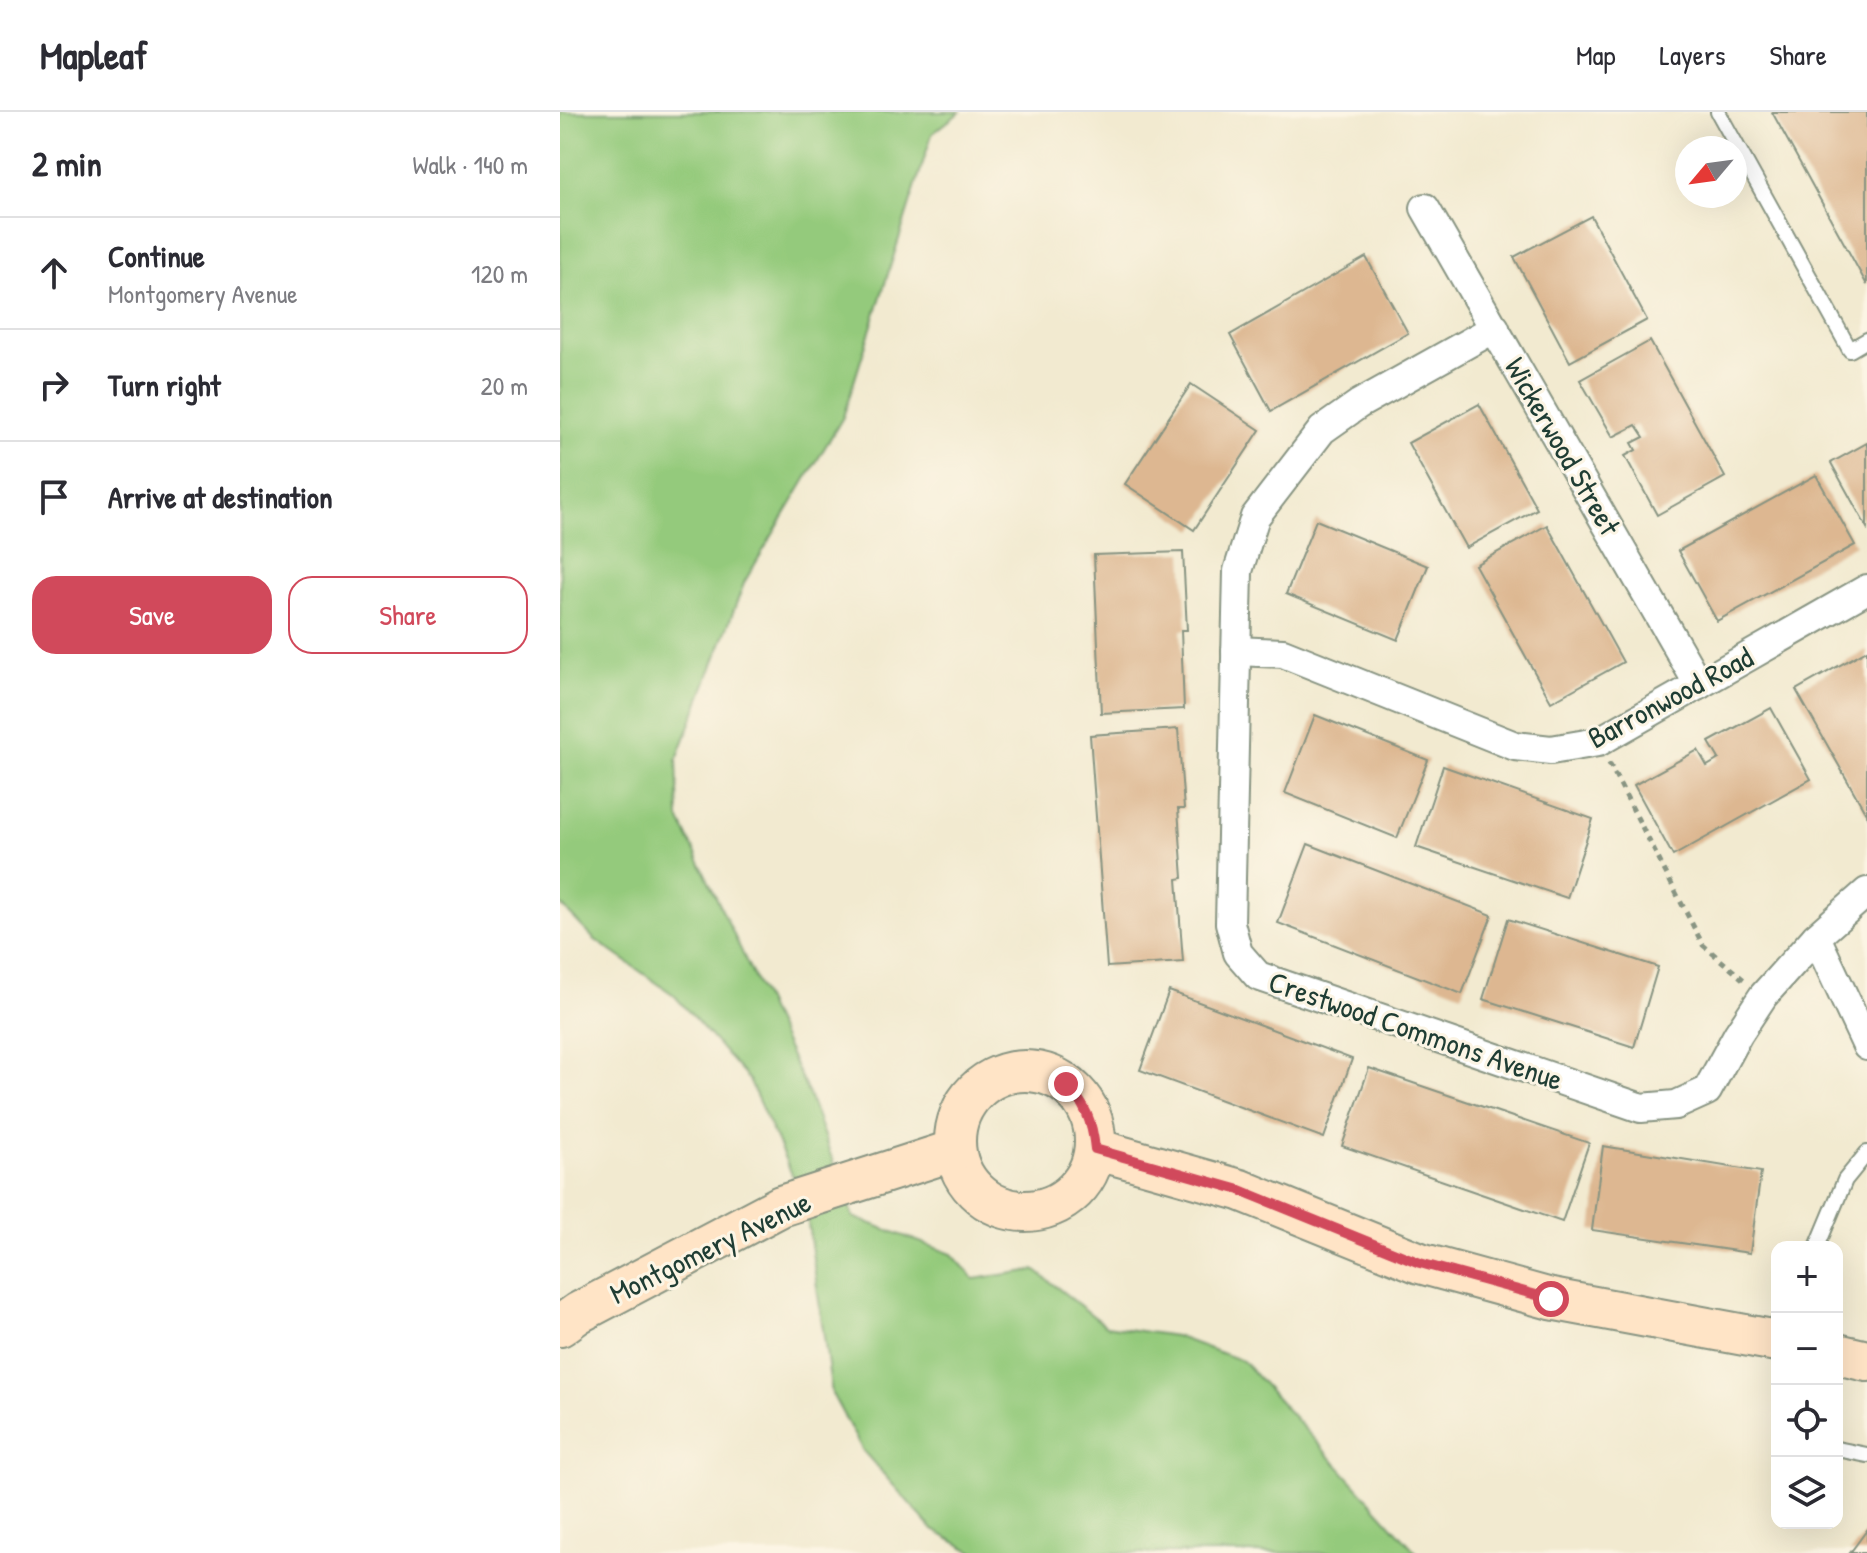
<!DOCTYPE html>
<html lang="en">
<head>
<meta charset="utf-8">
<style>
	body { margin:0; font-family:"Patrick Hand",sans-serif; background:#f2f2f3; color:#2b2b33 }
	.controls { position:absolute; right:24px; bottom:24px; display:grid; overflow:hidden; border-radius:16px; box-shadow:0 8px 32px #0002 }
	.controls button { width:72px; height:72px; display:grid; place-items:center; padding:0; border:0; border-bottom:2px solid #e1e1e2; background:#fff; color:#2b2b33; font:40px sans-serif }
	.compass { position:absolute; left:1115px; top:24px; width:72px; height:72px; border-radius:50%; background:#fff; box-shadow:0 8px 32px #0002; rotate:241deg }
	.stop { position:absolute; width:24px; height:24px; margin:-18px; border:6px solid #d1495b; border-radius:50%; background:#fff }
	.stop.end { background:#d1495b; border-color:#fff; box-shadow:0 2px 8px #0008 }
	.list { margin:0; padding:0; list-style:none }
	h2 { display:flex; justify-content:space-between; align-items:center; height:104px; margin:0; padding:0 32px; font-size:34px }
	h2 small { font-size:26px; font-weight:400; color:#7c7c81 }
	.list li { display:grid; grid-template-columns:52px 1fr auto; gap:24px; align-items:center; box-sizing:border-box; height:112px; padding:0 32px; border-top:2px solid #e1e1e2 }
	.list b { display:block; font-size:30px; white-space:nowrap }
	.list p { margin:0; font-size:26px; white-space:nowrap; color:#7c7c81 }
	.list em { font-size:26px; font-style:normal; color:#7c7c81 }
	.actions { display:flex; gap:16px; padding:24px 32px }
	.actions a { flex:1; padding:18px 0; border:2px solid #d1495b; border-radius:24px; text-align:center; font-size:28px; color:#d1495b }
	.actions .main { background:#d1495b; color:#fff }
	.icon { flex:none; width:44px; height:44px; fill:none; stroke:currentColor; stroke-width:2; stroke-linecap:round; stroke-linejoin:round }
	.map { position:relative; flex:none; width:1307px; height:1441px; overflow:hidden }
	header { display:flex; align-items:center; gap:48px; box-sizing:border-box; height:112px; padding:0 40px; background:#fff; border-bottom:2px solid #e1e1e2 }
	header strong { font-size:38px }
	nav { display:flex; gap:44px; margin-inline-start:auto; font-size:28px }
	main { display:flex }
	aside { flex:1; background:#fff }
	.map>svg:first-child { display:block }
</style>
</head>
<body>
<header>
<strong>Mapleaf</strong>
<nav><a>Map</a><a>Layers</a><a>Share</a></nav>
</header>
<main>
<aside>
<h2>2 min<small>Walk · 140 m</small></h2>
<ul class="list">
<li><svg class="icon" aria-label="ahead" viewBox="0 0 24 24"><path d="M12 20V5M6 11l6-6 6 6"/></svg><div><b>Continue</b><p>Montgomery Avenue</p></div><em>120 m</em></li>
<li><svg class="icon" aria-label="right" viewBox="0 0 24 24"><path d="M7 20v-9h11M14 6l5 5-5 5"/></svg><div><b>Turn right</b></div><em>20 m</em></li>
<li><svg class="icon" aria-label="arrive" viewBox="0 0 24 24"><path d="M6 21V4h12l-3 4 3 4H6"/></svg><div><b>Arrive at destination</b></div></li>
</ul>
<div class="actions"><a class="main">Save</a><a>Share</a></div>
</aside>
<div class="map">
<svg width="1307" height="1441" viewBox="0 0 1307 1441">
	<rect width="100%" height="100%" fill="#fcf5e5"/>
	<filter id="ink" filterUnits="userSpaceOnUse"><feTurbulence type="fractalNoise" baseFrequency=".0125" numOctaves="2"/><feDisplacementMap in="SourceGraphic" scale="16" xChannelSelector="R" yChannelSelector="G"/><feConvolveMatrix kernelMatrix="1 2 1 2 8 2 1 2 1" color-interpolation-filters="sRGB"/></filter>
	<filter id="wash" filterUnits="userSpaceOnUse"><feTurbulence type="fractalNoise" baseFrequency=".006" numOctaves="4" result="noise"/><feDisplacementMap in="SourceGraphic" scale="32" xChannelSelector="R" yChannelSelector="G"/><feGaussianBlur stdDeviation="1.8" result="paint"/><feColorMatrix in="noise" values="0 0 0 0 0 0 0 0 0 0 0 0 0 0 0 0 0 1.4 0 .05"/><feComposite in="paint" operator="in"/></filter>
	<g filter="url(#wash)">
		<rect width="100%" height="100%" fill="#f2ead0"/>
		<!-- green -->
		<polygon fill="#94ca7c" stroke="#5a8458" stroke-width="2" points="0,0 400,0 372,22 283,305 185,469 117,647 119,706 249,983 293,1105 392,1142 414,1167 475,1158 546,1214 615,1224 683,1249 857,1441 415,1441 373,1418 303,1339 272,1282 247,1104 241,1082 189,968 114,883 34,827 0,792"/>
		<g id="blocks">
			<!-- building -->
			<g fill="#ddb791">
				<polygon points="1212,0 1307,0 1307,173"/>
				<polygon points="1031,104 1087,208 1010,250 954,145"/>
				<polygon points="806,145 848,221 711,299 670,223"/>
				<polygon points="1090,229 1165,365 1097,403 1065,344 1076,338 1072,331 1084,325 1076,313 1053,325 1020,268"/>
				<polygon points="631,272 700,318 634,418 565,372"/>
				<polygon points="919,292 977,397 906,436 848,331"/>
				<polygon points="1307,331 1307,416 1271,351"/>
				<polygon points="1256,363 1295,433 1157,509 1118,439"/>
				<polygon points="756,408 868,454 838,528 726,482"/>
				<polygon points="987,413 1063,550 991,590 915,453"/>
				<polygon points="623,440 627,518 621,518 624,597 541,601 534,443"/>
				<polygon points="1307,538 1307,703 1236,578"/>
				<polygon points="1211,596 1251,667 1113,744 1074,673 1138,638 1147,654 1159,647 1149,630"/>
				<polygon points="755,603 868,648 837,726 725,681"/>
				<polygon points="618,617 624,697 618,697 623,766 617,767 623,850 547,855 530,623"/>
				<polygon points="883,654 1033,707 1007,786 856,735"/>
				<polygon points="748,732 932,803 902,882 718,811"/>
				<polygon points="948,807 1098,855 1074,935 923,887"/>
				<polygon points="609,879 792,947 764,1026 580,958"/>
				<polygon points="809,956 1029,1031 1002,1110 782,1034"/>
				<polygon points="1043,1034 1201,1060 1190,1141 1032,1118"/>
				<polygon points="1307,1418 1307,1441 1290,1441"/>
			</g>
		</g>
	</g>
	<g filter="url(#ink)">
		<use href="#blocks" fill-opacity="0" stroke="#889482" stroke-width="2"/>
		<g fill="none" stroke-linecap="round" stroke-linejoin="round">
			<defs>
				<g id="lane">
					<polyline points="1158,0 1290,238 1307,228"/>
					<polyline points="1257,1135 1285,1068 1307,1041"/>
					<polyline points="1277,1337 1307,1343"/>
				</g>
				<g id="street">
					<polyline points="865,96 1139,573"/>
					<polyline points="935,216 799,292 762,318 695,405 678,459 670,811 678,841 698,864 1081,996 1116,993 1147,979 1178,922 1203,884 1256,825 1307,780"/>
					<polyline points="676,539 723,541 955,634 991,638 1038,630 1307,477"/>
					<polyline points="1256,825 1307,934"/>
				</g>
				<g id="secondary">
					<circle cx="465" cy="1029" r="70"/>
					<polyline points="535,1037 680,1078 860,1151 991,1187 1217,1229"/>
					<polyline points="0,1214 18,1201 221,1094 395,1038"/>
					<polyline points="1277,1242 1307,1249"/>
				</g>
			</defs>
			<!-- lane casing -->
			<use href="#lane" stroke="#889482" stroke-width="18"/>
			<!-- street casing -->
			<use href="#street" stroke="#889482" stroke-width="32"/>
			<!-- secondary casing -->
			<use href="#secondary" stroke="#889482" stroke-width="44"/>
			<!-- path -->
			<polyline stroke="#889482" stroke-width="5" stroke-dasharray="6 6" stroke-linecap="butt" points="1049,651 1143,833 1184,868"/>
			<!-- lane -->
			<use href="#lane" stroke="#fff" stroke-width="14"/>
			<!-- street -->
			<use href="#street" stroke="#fff" stroke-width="28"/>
			<!-- secondary -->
			<use href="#secondary" stroke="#ffe4c6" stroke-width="40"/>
		</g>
	</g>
	<g fill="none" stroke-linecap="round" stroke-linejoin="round" filter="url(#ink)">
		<!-- route -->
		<path stroke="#d1495b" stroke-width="10" d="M506 972C525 992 532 1008 535 1037L680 1078 860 1151 991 1187"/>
	</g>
	<g text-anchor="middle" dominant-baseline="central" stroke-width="6" stroke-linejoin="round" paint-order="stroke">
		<!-- street labels -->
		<g font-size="30" fill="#1f3d34" stroke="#fcf5e5">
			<text transform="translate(1003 334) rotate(60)">Wickerwood Street</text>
			<text transform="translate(1110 585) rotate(-28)">Barronwood Road</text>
			<text transform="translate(856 918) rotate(19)">Crestwood Commons Avenue</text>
			<text transform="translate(150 1135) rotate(-26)">Montgomery Avenue</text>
		</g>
	</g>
</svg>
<div class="controls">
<button>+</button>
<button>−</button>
<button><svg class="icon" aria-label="locate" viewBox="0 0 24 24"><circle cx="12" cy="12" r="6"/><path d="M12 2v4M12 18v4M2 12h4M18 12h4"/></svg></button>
<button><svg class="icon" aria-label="layers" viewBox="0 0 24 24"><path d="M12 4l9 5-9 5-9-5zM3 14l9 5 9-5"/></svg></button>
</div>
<svg class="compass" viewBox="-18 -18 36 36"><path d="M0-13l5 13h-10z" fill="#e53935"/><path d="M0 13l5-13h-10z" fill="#7c7c81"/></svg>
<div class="stop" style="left:991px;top:1187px"></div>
<div class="stop end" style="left:506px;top:972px"></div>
</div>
</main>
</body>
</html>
